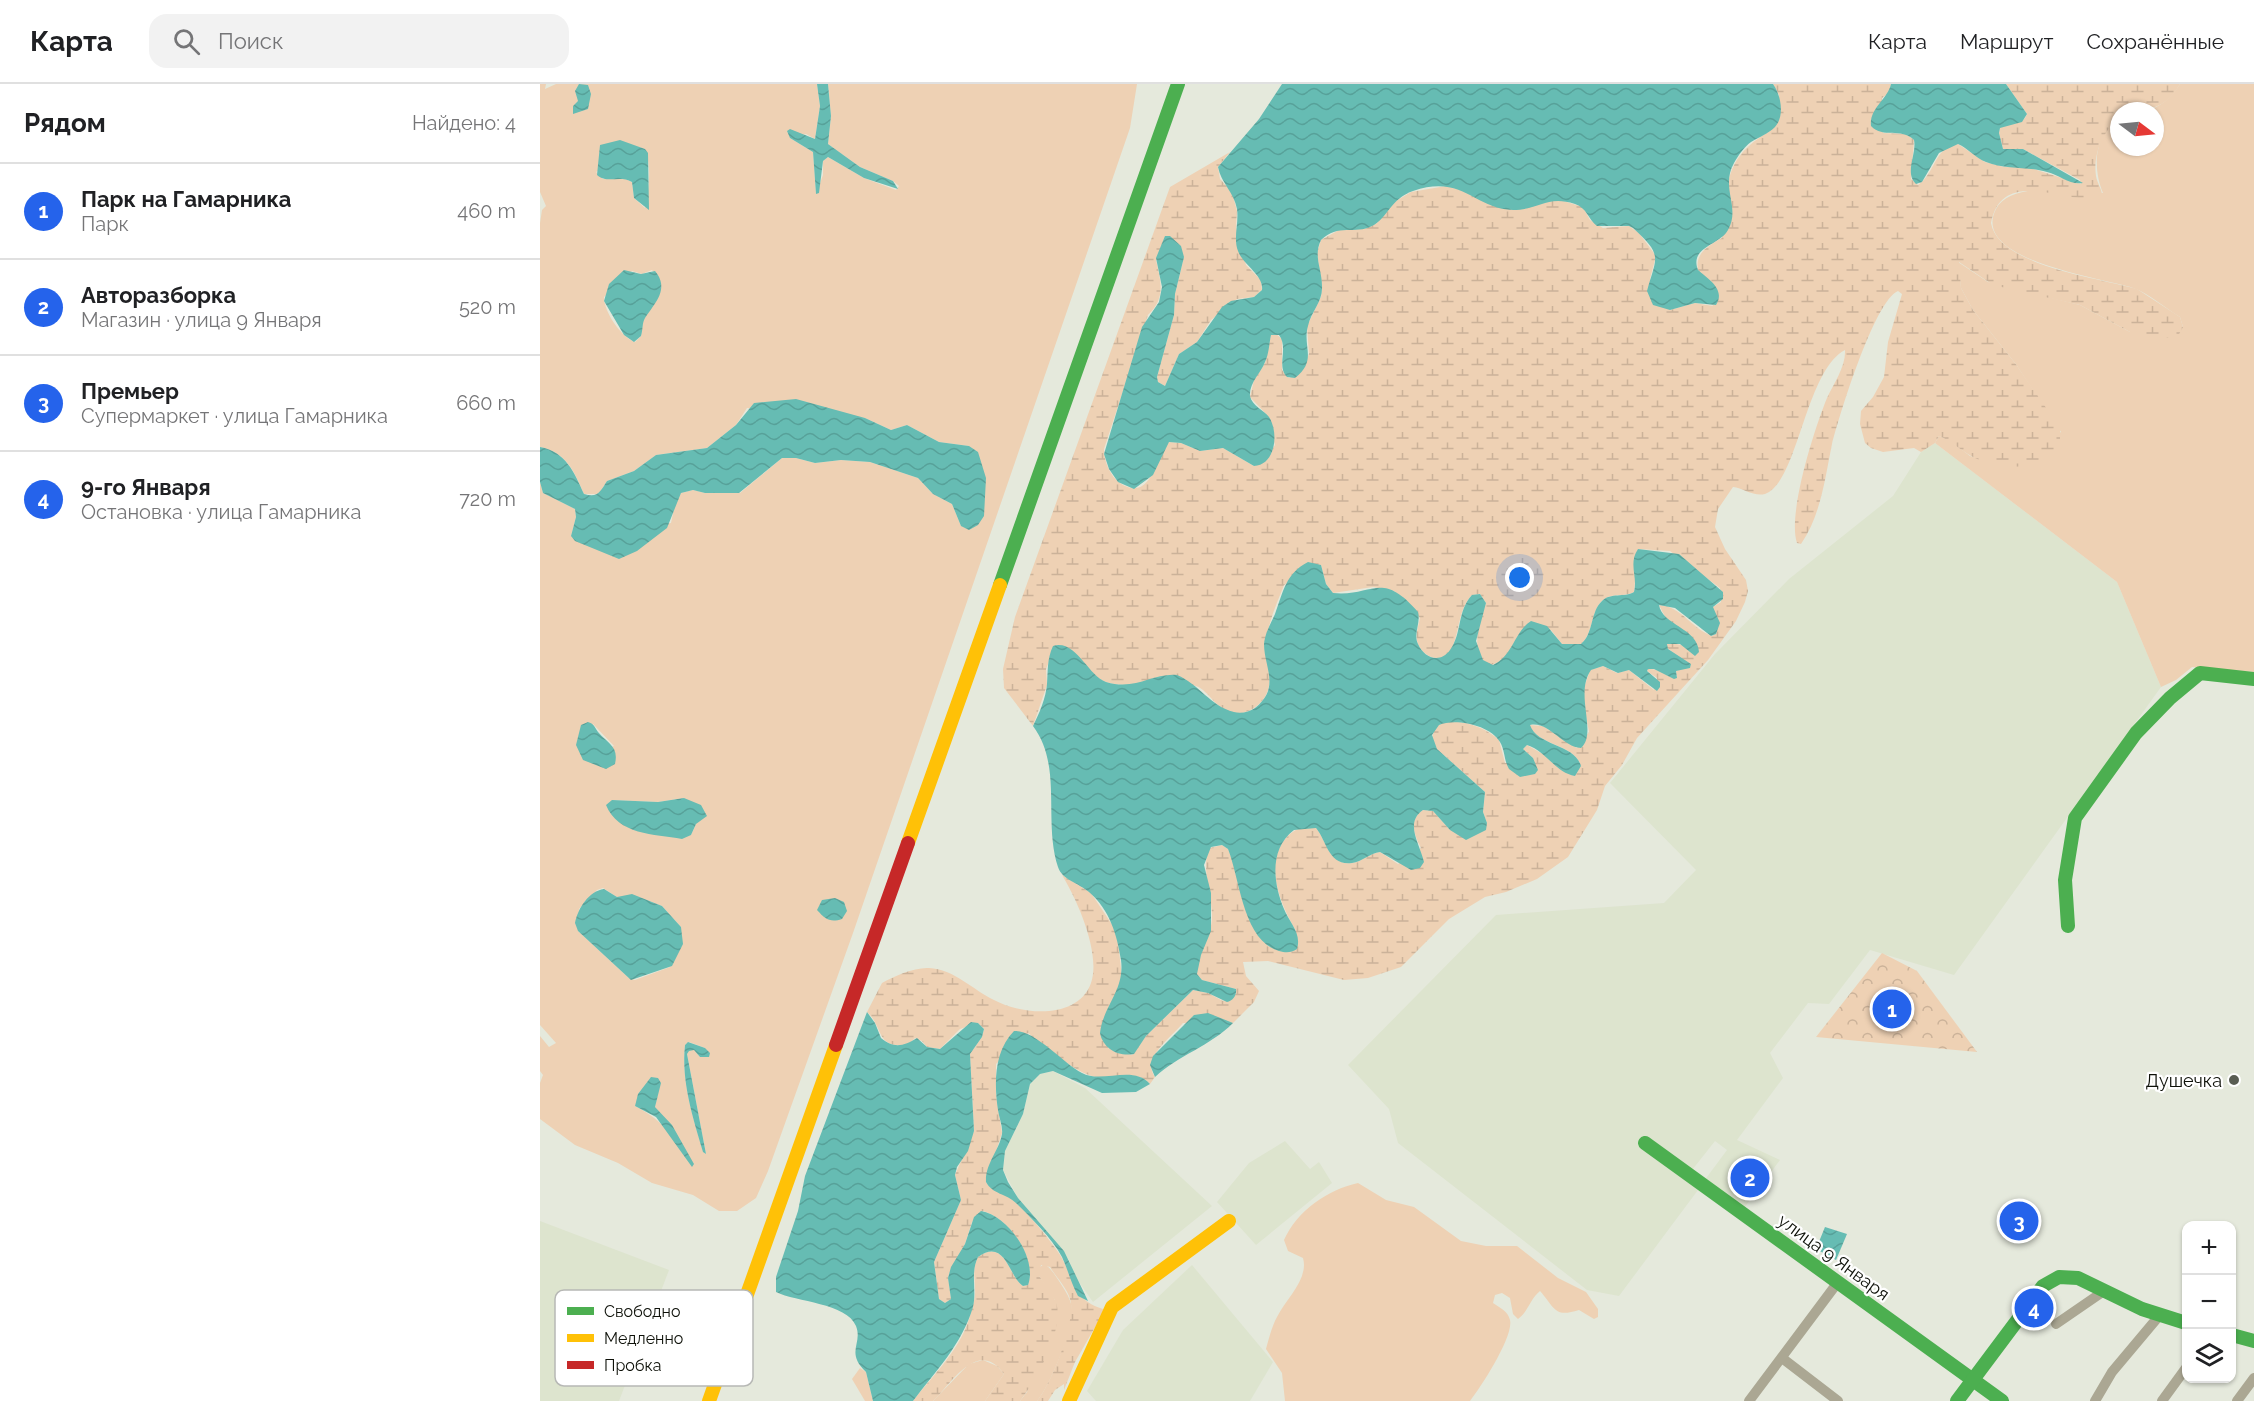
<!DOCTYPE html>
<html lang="ru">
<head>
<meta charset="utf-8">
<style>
	body { margin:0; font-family:Raleway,sans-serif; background:#f2f2f2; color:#202124 }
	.controls { position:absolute; right:18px; bottom:18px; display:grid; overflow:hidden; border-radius:12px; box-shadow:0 2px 4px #0004 }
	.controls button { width:54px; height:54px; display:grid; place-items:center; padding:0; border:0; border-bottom:2px solid #e0e0e0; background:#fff; color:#202124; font:30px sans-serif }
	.compass { position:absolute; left:1570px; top:18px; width:54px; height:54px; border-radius:50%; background:#fff; box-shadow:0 2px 4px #0004; rotate:106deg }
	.you { position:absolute; left:980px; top:494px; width:21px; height:21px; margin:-15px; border:4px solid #fff; border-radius:50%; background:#1a73e8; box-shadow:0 0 0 9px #1a73e833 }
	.badge { display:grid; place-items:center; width:39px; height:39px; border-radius:50%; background:#2563eb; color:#fff; font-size:20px; font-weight:700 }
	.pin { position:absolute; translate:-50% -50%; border:3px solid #fff; box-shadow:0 2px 6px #0006 }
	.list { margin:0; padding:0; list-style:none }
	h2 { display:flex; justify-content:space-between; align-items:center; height:78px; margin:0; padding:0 24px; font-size:26px }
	h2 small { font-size:20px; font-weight:400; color:#757577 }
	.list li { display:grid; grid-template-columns:39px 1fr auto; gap:18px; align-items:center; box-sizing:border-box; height:96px; padding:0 24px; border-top:2px solid #e0e0e0 }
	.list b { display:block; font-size:22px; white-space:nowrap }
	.list p { margin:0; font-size:20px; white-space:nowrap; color:#757577 }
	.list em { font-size:20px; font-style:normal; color:#757577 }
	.icon { flex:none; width:33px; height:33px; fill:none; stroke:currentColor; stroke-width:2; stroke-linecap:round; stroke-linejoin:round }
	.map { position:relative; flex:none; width:1714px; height:1317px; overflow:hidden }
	header { display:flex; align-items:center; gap:36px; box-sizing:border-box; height:84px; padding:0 30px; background:#fff; border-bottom:2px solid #e0e0e0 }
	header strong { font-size:28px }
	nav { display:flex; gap:33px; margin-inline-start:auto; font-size:21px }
	.search { width:420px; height:54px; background:#f2f2f2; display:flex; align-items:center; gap:15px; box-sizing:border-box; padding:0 21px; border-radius:18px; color:#757577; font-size:22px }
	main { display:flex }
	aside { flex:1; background:#fff }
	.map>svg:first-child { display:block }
</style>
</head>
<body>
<header>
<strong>Карта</strong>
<div class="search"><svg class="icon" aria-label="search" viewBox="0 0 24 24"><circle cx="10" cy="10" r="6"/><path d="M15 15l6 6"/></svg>Поиск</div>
<nav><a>Карта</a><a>Маршрут</a><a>Сохранённые</a></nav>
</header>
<main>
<aside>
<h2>Рядом<small>Найдено: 4</small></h2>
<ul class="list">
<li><span class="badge">1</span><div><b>Парк на Гамарника</b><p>Парк</p></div><em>460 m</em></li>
<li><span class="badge">2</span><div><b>Авторазборка</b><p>Магазин · улица 9 Января</p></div><em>520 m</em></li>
<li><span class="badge">3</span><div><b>Премьер</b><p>Супермаркет · улица Гамарника</p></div><em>660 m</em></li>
<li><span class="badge">4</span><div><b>9-го Января</b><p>Остановка · улица Гамарника</p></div><em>720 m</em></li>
</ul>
</aside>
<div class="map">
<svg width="1714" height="1317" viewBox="0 0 1714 1317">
	<defs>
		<pattern id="forest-crowns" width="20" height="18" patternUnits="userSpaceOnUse" patternTransform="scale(1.5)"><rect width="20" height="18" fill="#eed1b4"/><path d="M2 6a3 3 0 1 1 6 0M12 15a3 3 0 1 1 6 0" fill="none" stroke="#cbb299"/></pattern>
		<pattern id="wetland-marsh" width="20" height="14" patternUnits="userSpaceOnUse" patternTransform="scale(1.5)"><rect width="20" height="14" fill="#eed1b4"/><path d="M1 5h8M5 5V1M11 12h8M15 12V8" fill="none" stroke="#cbb299"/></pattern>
		<pattern id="water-waves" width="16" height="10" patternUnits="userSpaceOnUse" patternTransform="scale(1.5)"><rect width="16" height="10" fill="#66bcb3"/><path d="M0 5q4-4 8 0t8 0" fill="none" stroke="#57a199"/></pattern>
	</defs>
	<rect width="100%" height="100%" fill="#e5e9dc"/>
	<!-- built -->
	<g fill="#dde4ce">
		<polygon points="1395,359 1577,498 1621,603 1414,891 1330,866 1289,920 1268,919 1230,969 1243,994 1197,1056 1240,1076 1204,1124 1164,1097 1187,1066 1175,1057 1145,1095 1158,1106 1079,1212 1047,1206 858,1059 849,1025 808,981 956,831 1124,819 1156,786 1070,699 1175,570 1249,495 1353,412 1381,368"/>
		<polygon points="513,987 545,1004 672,1122 553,1218 534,1191 529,1176 478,1114 463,1086 465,1067 483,1030 490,1000 500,990"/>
		<polygon points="745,1057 770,1085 779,1078 792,1099 716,1161 677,1118 709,1079"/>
		<polygon points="0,1137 129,1186 79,1317 0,1317"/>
		<polygon points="652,1181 733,1278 710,1317 556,1317 547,1307 583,1246"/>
	</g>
	<!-- green -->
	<g fill="#eed1b4" fill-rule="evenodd">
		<path d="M0 0H6L5 5 16 0H10H277L280 22 275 55 266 50 250 54 273 68 276 110 283 91V77L288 73 324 94 356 106 359 102 353 97 320 83 288 60 291 32 288 0H597L590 44 313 849 228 1087 216 1114 197 1127H179L153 1111 112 1099 78 1079 35 1061 0 1035V999L3 991 0 987V952L9 963 16 959 0 941V398L3 409 35 425 36 433 31 452 131 439 136 415 141 409 153 406 165 409H200L242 374H256L275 379 301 376 330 378 378 394 393 410 412 420 421 442 429 362 399 358 367 341 351 346 325 334 207 324 196 341 167 364 116 371 94 387 67 397 59 410H44C34 387 27 369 0 363V139L2 126 6 122 0 108ZM94 62 105 65C112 84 109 104 105 124L94 114 92 98 83 94 63 95 56 88ZM112 186C132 208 109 217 103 238 102 242 102 248 101 252L95 258C81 253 64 228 64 213L92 187 102 190ZM53 640 74 662 43 676ZM144 714 156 740 151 751 72 716 118 718ZM63 804 77 813 104 815 122 822 141 843 130 883 95 896 89 894 38 847 39 825 57 806ZM149 958 165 964 160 973 155 966H148L147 970 166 1070 163 1067C153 1034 141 997 145 961ZM120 999 115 1023 149 1081C132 1052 126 1038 95 1022Z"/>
		<path d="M1640 0H1714V588L1652 583 1636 596 1621 603 1577 498 1395 359 1399 352 1409 356 1430 372 1459 381 1521 348 1475 279 1433 226 1421 204 1418 178 1448 198 1540 221 1590 248 1643 243 1640 233C1625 224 1610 210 1593 204 1564 194 1429 177 1456 125 1471 96 1535 108 1563 109 1553 85 1553 51 1579 36V63H1615V27H1605C1620 24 1632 13 1640 0Z"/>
		<path d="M818 1099 846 1116 874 1123 921 1157 946 1162H977L1018 1194 1046 1208 1058 1225V1233L1054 1235 1039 1226C1014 1234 1015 1224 1000 1207 990 1215 988 1228 978 1235L973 1230 970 1214 962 1209 955 1211 953 1219C960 1224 968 1227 970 1236 974 1252 941 1303 930 1317H745L742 1289 726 1265C729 1254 732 1242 737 1233 746 1215 769 1195 763 1174L748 1167 744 1156C757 1127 787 1106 818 1099Z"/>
		<path d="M504 1180C511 1184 515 1191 519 1197 526 1208 533 1217 532 1231 531 1249 509 1304 497 1317H480L487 1308 515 1216 499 1192V1184Z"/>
		<polygon points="443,1276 457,1282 464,1290 445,1317 393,1317 429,1280"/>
		<polygon points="320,1284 326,1288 333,1317 325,1317 312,1295"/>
	</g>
	<!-- forest -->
	<polygon fill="url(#forest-crowns)" points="1342,869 1377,887 1437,968 1276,953"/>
	<!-- wetland -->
	<path fill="url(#wetland-marsh)" d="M1233 0H1351L1349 9 1342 14 1343 49 1366 50 1374 56 1371 95 1378 101C1396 89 1393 64 1418 60L1445 78 1464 83H1487L1541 100 1540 96 1483 65H1463L1459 49 1460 43C1470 38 1483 42 1487 30L1466 0H1640C1625 26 1607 27 1579 27V36C1562 46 1553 72 1556 92 1557 99 1562 105 1562 111 1554 112 1547 115 1539 114 1507 110 1460 91 1451 139 1458 182 1561 194 1597 205L1640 233 1643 243 1638 252 1618 255 1590 248 1540 221 1453 201 1419 178 1421 204 1433 226 1475 279 1520 344V360C1503 389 1458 387 1431 372 1420 366 1412 357 1399 352L1395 359 1381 368 1374 364 1343 368 1331 364 1325 359 1320 340 1321 327 1333 313 1344 293 1348 258 1362 210 1358 207C1334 217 1299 333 1292 360 1285 394 1281 431 1261 460L1257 459C1247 430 1275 343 1287 314 1294 299 1306 282 1305 266 1265 287 1258 399 1225 410 1214 413 1203 404 1193 403L1178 425 1175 443 1185 465 1206 496 1208 507 1205 518 1196 537 1168 576 1097 654 1082 681 1065 702 1057 726 1028 773 997 795 966 808 945 813 909 835 861 883 828 894 804 896 728 877 703 878 706 892 719 907 714 918 693 939H643C631 954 601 974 615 993L610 1000C596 984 571 996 555 993 534 988 505 963 488 949L456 980V1011L462 1049 446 1098C452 1108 461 1107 469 1113 482 1121 507 1152 516 1165 534 1188 529 1215 563 1225L562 1231 535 1278 524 1306V1300L515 1306 508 1317H497C511 1301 537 1236 530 1215 527 1204 516 1193 510 1183L501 1181 499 1192C504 1199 512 1208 515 1216 527 1241 496 1297 480 1317H445L464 1290C438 1253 411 1300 393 1317H373C394 1290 423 1263 431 1228 433 1221 436 1212 435 1205 435 1193 432 1184 438 1173 466 1153 469 1194 483 1202L488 1201C497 1174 469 1134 443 1127L432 1138 425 1160 408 1192 411 1215 405 1219 399 1215 394 1178 421 1116 415 1091 434 1047 430 970 442 953 444 945 438 939 420 945 400 965 387 963 382 957 375 954 368 961C335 965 344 943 327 928L342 899C354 892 375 883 389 884 414 885 433 906 454 916 482 931 538 936 551 899 561 870 538 817 522 791L551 809 577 848 582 894 574 915 568 964 592 971 606 952 653 906 668 909 683 917 696 910V905L662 896 657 890C656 870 672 854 672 832 672 811 660 781 670 764L682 761 688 765 728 862 750 868 756 847C741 821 723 780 746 754 754 745 764 741 776 744 787 757 789 782 812 779 822 778 830 769 840 768L858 780 881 764C874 750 868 736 883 726L893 727 910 746 947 739 943 728 945 708 897 665 892 654 895 643C913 631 944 642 959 656L965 679 993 674 983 665 987 661 1008 673 1041 682C1035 660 998 662 989 641L1003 642 1037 664 1049 648 1042 610 1050 586 1063 582 1077 589 1089 586 1114 606 1117 594 1107 587 1108 585C1119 584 1126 592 1137 593L1136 587 1151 582 1126 563 1128 558 1141 561C1137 553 1120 524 1119 521 1142 522 1152 546 1173 552V523L1181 518 1180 504 1130 467 1098 465 1094 508C1085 513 1075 509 1066 514 1050 523 1055 548 1041 560H1022L1011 546 977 554C971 566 964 579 950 581 927 571 941 536 946 519L940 510 932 511C918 526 920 546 912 564 904 580 886 575 879 562 874 553 878 544 880 534L854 507 833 503 793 509 786 500 781 481 744 501C739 514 732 530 729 543 722 570 743 606 714 624 709 627 703 630 697 629 674 626 670 607 656 602 627 592 594 607 566 598 546 591 539 562 516 561L506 585 507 601 493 642 464 604 463 585 475 533 630 103 690 68 678 83 680 95 692 108 697 127 696 143 706 181 721 196 722 206 714 213 697 215 671 236 657 258 639 270 625 302 618 298 617 293 634 231 635 210 644 173 616 176C621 198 626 214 608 231L564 365C564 377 570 392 580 399 612 421 617 368 629 358L641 359 660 367 683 364 714 382 724 377 735 361 727 331 710 313 714 296 725 279 731 251 736 250 742 255V286L749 294 759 290 769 270 767 242 781 213 782 203 777 169 781 156 799 146 824 145 837 139 851 120 871 108 906 102 922 106 945 118 990 123 1017 115 1043 123 1050 136 1063 144 1089 142 1099 149 1116 172 1110 195 1130 226 1155 219 1173 222C1159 188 1143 174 1182 154 1188 103 1181 75 1230 47L1239 11Z"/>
	<!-- water -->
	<g fill="url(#water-waves)">
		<polygon points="39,0 48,1 51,10 48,25 33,30 33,22 38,17 35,7"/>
		<polygon points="277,0 288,0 291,32 288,60 320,83 353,97 358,105 324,94 288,73 283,77 279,109 276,110 273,68 250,54 247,47 250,45 275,55 280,22"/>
		<path d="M742 0H1233C1241 11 1245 32 1235 43 1228 50 1219 53 1211 58 1204 63 1198 72 1194 79 1180 104 1201 123 1188 146 1180 161 1149 163 1158 186 1168 195 1186 205 1176 221L1155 219 1130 226 1113 221 1107 207C1116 173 1124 172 1093 144L1089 142H1057C1048 135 1047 124 1035 120 1006 111 1000 126 973 126 934 125 923 90 873 107 850 115 848 134 832 142 815 151 798 139 781 156 773 172 782 185 782 202 783 218 771 227 768 242 762 263 778 276 755 294L747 293C736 282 749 264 739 251H731C729 260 729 270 725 278 721 289 709 299 710 312 712 322 724 326 729 333 739 348 736 381 714 382L683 364 660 367 641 359 629 358 613 391 594 405 578 398 569 385 564 370 602 243 619 218 622 203 616 174 625 152H630L641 162 644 173 635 210 634 231 617 293 618 298 625 302 639 270 657 258 682 223 691 217 714 213 722 206C724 191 703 181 698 167 693 154 699 139 697 125 694 108 681 99 678 83L719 35Z"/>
		<path d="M1351 0H1466L1487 30 1482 38 1460 44 1459 49 1463 65H1483L1543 99C1529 101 1520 91 1507 88 1487 82 1466 86 1446 78 1435 74 1428 64 1418 60L1399 69 1382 98 1376 100C1364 89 1377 70 1374 56 1361 43 1343 55 1331 42 1329 24 1348 15 1351 0Z"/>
		<path d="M80 56 105 65 108 69 109 126 94 114 92 98C80 91 67 100 57 91L60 61Z"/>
		<path d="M84 186 101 190 115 187C130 205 115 219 105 234 102 239 103 246 101 252L94 258 84 251 64 217 69 200Z"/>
		<path d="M256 315 325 334 351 346 367 341 399 358 429 362 438 368 446 394 444 432 438 441 429 446 421 442 412 420 393 410 378 394 330 378 301 376 275 379 256 374H242L199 409H165L153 406 141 409 127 444 97 467 79 475 35 457 31 452 36 433 35 425 3 409 0 398V363C26 368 34 388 44 410 58 414 60 408 67 397L94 387 116 371 167 364 196 341 214 319Z"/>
		<path d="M1098 465 1139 470 1183 508V515L1173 523 1180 539 1176 550 1171 552 1135 524 1119 521C1122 541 1158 544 1159 568L1155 572 1140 560H1127L1128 565 1151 580 1150 584 1136 587 1137 594 1134 595 1114 585H1108L1107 587 1120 598V603L1117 607 1089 586 1078 589 1063 582 1051 586C1034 610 1058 649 1041 664 1022 663 1009 637 990 641 997 662 1035 660 1041 682L1035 692C1016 689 1006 667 987 661L983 665 993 674 998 686 995 690 980 693 969 685C964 677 965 666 960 658 950 641 915 634 899 641L892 651 897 665 945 708 943 728 947 739 946 746 926 756 910 746 893 727 883 726C864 739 880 760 884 778L880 784 871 786 840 768C830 769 822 778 812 779 788 782 787 757 776 744L754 746C729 765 733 799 744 825 749 838 762 849 757 865 751 869 746 869 739 867 703 857 700 795 688 765L682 761 671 763 664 781 671 809V847L661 871 657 890 662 896 696 905C697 911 693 917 687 918L668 909 653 906 606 952 594 970C579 973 563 965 560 949 563 922 585 906 581 876 577 851 570 826 549 808 539 799 522 796 518 783 503 737 523 682 493 642 499 630 506 614 507 600 508 586 507 575 513 562 536 555 548 592 566 598 596 607 612 589 637 591 659 600 670 622 694 628 701 630 709 628 715 624 741 604 724 583 724 560 725 549 731 539 735 530 743 508 746 489 768 478L781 481 786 500 793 509C833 513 841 485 878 528 881 539 873 550 878 560 884 574 900 580 910 566 922 550 917 527 932 511L940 510 946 519 936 557 943 576 953 581C973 572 974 548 991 537L1007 542 1022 560H1041C1054 549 1050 528 1062 517 1071 508 1084 514 1094 508 1098 492 1088 480 1098 465Z"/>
		<path d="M48 638C54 640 54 642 58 648 68 660 79 662 75 680L66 685 43 676 36 661 41 641Z"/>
		<path d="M144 714 161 721 167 732 156 740 151 751 142 755C114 750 78 751 66 721L72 716 118 718Z"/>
		<path d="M64 805 77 813 92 810 122 822 141 843 143 860 132 882 91 896 38 847 35 839C38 824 49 807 64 805Z"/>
		<path d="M295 814 304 818 307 827 302 835C290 839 285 835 277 826L282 816Z"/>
		<path d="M327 928 335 939 341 954C354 965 364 962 377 954L387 963 400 965 431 938 438 939 444 945 442 953 430 970 434 1047 428 1067 417 1083 415 1091 421 1116 394 1178 399 1215 405 1219 411 1215 408 1194 411 1183 425 1160 434 1133 441 1127C468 1131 498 1175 488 1201L483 1202C469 1194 466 1153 438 1173 430 1189 437 1206 433 1223 422 1260 396 1287 373 1317H333L326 1288C305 1268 323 1260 316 1242 307 1219 256 1218 236 1208V1193L258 1127 265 1092Z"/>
		<path d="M668 929 693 939C670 962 639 971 615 993L610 981 613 972 654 931Z"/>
		<path d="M474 947C494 945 523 979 542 989 562 1000 593 980 610 1000L596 1008 562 1009 513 987 500 990 490 1000 483 1030 465 1067 463 1086 468 1098 478 1114 524 1167 548 1217 538 1212C531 1199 528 1186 522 1173 512 1154 491 1134 476 1119 467 1110 452 1110 446 1098 445 1080 459 1067 462 1050 463 1042 459 1034 458 1026 454 1000 454 967 474 947Z"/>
		<path d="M148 958 165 964 170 969 169 973H160L154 966 149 967 147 970 166 1070 163 1068C153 1034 141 997 145 961Z"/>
		<polygon points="111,993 118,994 121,999 115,1023 132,1041 154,1080 152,1083 116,1033 95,1022 98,1010"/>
		<polygon points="1285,1143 1307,1150 1296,1176 1276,1165"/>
	</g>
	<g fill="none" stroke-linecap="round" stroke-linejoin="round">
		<!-- street -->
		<g stroke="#aba793" stroke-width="10">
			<polyline points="1516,1240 1564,1207"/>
			<polyline points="1242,1274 1298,1317"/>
			<polyline points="1209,1317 1298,1198"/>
			<polyline points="1555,1317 1572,1288 1619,1232"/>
			<polyline points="1622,1317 1646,1284"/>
			<polyline points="1697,1317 1714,1294"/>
		</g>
		<!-- fast -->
		<g stroke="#4caf50" stroke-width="14">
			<polyline points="460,501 638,0"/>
			<polyline points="1528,842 1525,796 1535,734 1596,649 1630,614 1660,589 1714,595"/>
			<polyline points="1105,1059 1462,1317"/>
			<polyline points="1692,1251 1714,1257"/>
			<polyline points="1417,1317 1503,1202 1519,1193 1538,1194 1602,1225 1646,1239"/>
		</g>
		<!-- slow -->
		<g stroke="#ffc107" stroke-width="14">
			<polyline points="368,759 460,501"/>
			<polyline points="169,1317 296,961"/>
			<polyline points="529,1317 572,1223 689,1137"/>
		</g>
		<!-- jam -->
		<polyline stroke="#c62828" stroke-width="14" points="296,961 368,759"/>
	</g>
	<!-- markers -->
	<circle fill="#595d53" stroke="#fff" stroke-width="2" cx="1694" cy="996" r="6"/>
	<g text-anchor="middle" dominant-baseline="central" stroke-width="4.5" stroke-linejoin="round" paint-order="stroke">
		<!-- poi labels -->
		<g font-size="18" fill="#0e1109" stroke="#fff" text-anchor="end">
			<text x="1682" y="996">Душечка</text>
		</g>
		<!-- street labels -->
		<g font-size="18" fill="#0e1109" stroke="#fff">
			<text transform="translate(1294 1173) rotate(36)">улица 9 Января</text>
		</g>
	</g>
	<!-- legend -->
	<rect x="15" y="1206" width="198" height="96" rx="9" fill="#fff" stroke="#b7b8b5" stroke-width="1.5"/>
	<rect x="27" y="1223" width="27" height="8" fill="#4caf50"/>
	<rect x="27" y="1250" width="27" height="8" fill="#ffc107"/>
	<rect x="27" y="1277" width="27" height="8" fill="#c62828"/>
	<g font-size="16" fill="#0e1109">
		<text x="64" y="1233">Свободно</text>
		<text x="64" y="1260">Медленно</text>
		<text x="64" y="1287">Пробка</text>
	</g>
</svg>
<div class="controls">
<button>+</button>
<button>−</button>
<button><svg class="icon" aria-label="layers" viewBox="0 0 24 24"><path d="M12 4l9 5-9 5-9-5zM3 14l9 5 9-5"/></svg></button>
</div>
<svg class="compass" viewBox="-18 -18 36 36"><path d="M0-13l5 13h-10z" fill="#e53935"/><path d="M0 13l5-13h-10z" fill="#757577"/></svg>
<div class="you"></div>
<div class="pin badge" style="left:1352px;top:925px">1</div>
<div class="pin badge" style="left:1210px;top:1094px">2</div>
<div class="pin badge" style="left:1479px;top:1137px">3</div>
<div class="pin badge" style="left:1494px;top:1224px">4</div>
</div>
</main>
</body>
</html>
